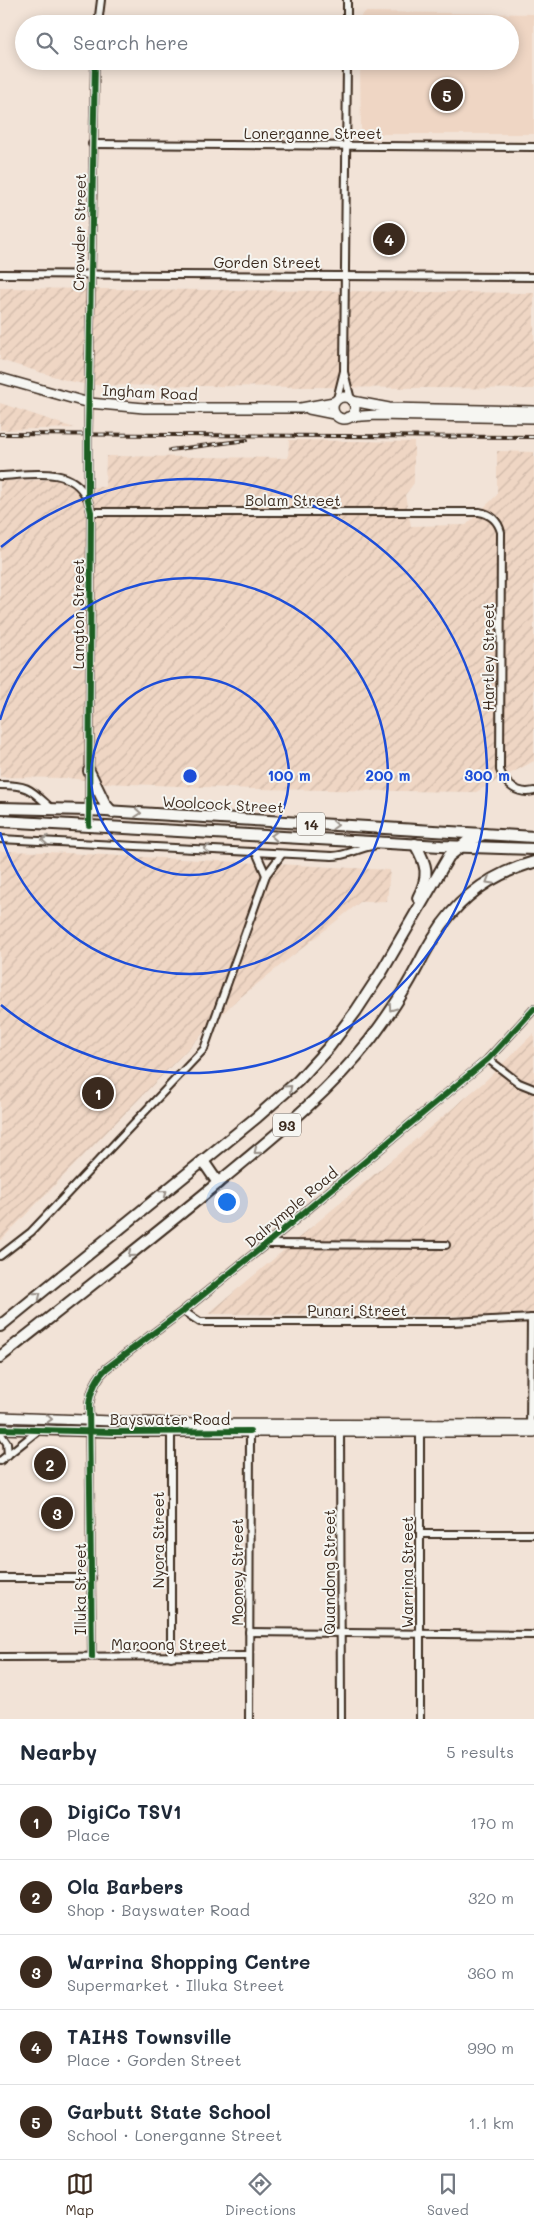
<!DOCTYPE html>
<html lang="en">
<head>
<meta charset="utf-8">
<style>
	body { margin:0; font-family:Mali,sans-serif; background:#f6f6f7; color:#1f2937 }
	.you { position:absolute; left:226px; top:1201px; width:18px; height:18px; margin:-12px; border:4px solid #fff; border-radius:50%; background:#1a73e8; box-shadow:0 0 0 8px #1a73e833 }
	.badge { display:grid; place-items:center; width:32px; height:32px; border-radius:50%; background:#3b2a1e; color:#fff; font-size:16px; font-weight:700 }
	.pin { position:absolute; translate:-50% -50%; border:2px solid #fff; box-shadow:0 1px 5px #0006 }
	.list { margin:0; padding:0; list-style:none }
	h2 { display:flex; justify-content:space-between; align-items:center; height:65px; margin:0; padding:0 20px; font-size:21px }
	h2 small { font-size:16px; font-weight:400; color:#747a83 }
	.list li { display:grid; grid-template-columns:32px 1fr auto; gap:15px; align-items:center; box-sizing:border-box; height:75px; padding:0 20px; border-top:1px solid #e0e1e3 }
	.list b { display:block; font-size:19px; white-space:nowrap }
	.list p { margin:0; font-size:16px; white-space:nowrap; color:#747a83 }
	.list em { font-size:16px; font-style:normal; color:#747a83 }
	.icon { flex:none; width:28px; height:28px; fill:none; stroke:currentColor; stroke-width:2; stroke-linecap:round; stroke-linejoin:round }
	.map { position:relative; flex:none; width:534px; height:1719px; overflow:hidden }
	.search { position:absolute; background:#fff; box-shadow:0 2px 12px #0003; left:15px; right:15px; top:15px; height:55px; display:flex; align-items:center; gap:12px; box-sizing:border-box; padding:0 18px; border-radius:28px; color:#747a83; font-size:19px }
	.sheet { height:440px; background:#fff }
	nav { display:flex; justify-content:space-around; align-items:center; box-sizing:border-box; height:70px; border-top:1px solid #e0e1e3; background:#fff; font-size:14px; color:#747a83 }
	nav a { display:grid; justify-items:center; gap:2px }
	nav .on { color:#3b2a1e }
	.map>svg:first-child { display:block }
</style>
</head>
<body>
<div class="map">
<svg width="534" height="1719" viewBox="0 0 534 1719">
	<defs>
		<pattern id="industrial-furrows" width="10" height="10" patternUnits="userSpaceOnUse" patternTransform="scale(1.25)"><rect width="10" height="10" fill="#efd6c4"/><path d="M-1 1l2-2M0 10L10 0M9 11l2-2" fill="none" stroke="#ceb8a8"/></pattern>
	</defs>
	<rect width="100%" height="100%" fill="#f2e3d7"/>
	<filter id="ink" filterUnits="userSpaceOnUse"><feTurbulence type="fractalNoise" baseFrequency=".02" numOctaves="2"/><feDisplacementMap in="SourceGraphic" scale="10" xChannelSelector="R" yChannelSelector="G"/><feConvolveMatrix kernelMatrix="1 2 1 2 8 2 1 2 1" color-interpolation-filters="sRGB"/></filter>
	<g filter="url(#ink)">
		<!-- built -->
		<polygon fill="#efd6c4" points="365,12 534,14 534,134 367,134 361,129 360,61 510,61 510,24 360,24 360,17"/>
		<!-- industrial -->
		<g fill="url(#industrial-furrows)">
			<polygon points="0,288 534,293 534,389 89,385 69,381 0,360"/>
			<polygon points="0,403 74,428 0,430"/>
			<polygon points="289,440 414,442 414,483 405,495 411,526 466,525 497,495 497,451 534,452 534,761 476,792 254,789 105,783 69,778 0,777 0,481 62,479 70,487 105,487 106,456 288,458"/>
			<polygon points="0,851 47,852 390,870 387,901 360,902 232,1004 0,1241"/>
			<polygon points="534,1033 534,1316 208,1314 484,1082"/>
		</g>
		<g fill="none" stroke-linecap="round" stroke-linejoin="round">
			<defs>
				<g id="street">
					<polyline points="98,24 101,0"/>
					<polyline points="347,24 347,0"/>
					<polyline points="92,144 534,147"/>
					<polyline points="0,274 534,277"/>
					<polyline points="344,372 351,400"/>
					<polyline points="337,399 344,371 347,61"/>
					<path d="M0 476C29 475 71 465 86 497"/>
					<path d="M91 512H479C491 514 498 521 501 532L500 770C505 785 518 795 534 791"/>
					<path d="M0 785C29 785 30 789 51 808"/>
					<polyline points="89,825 91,512 88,500 88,434 95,61"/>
					<path d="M0 839 332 856C347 856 358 848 373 846"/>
					<polyline points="256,852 266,875"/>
					<polyline points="488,1059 519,1083 534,1089"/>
					<polyline points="266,1244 446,1245"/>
					<polyline points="0,1256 31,1232 204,1049 266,875 282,854"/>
					<polyline points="183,1311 200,1322 451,1322 534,1318"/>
					<polyline points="340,1428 341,1719"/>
					<polyline points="530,1428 531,1318"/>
					<polyline points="0,1433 7,1443 8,1455"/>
					<polyline points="0,1461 39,1430"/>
					<polyline points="421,1534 534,1534"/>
					<polyline points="0,1578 92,1578"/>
					<polyline points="249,1632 534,1635"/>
					<polyline points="0,1657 249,1656"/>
					<path d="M92 1657 89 1405C91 1390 96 1378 107 1368L183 1311 266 1244 488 1059 534 1009"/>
					<polyline points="171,1657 171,1428"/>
					<polyline points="249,1719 250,1428"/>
					<polyline points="420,1719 420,1428"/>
				</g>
				<g id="secondary">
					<polyline points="0,378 89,403 144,408 301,408 334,402"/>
					<circle cx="344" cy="408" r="11"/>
					<polyline points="352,401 389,408 534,411"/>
					<polyline points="309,409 334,414"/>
					<polyline points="348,417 377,415 534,418"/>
					<polyline points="0,1417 196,1424 534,1425"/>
					<polyline points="0,1429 114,1432 534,1432"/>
				</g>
				<g id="primary">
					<polyline points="89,771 105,804 112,812"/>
					<polyline points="0,808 89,810 534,837"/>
					<polyline points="0,821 441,846 534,849"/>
					<path d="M415 844C427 865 430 875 418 898"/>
					<polyline points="203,1161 218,1183"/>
					<polyline points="0,1326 257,1117 298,1081 329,1047 356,1011 381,973 449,856 468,841 484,834"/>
					<path d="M0 1357C71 1301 143 1245 213 1187 268 1141 325 1097 370 1040 382 1024 394 1007 404 990 415 973 423 954 434 937 457 899 491 874 534 862"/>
				</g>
			</defs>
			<!-- street casing -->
			<use href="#street" stroke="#3b2a1e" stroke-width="10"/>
			<!-- secondary casing -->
			<use href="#secondary" stroke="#3b2a1e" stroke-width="12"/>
			<!-- primary casing -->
			<use href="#primary" stroke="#3b2a1e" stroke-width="14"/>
			<!-- street -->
			<use href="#street" stroke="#f6f6f2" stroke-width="6"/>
			<!-- secondary -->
			<use href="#secondary" stroke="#f6f6f2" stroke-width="9"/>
			<!-- primary -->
			<use href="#primary" stroke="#f6f6f2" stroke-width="10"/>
			<defs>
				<g id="rail">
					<polyline points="0,434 534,437"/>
					<polyline points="170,450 247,440"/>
				</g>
			</defs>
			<!-- rail casing -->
			<use href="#rail" stroke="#3b2a1e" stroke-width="4"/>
			<!-- rail -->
			<use href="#rail" stroke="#f6f6f2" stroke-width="2" stroke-dasharray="5.5" stroke-linecap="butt"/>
			<defs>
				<g id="cycleway">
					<polyline points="89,825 91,512 88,500 88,434 95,61"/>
					<polyline points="0,1429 114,1432 250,1431"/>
					<path d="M92 1657 89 1405C91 1390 96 1378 107 1368L183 1311 266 1244 488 1059 534 1009"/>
				</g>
			</defs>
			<!-- cycleway casing -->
			<use href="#cycleway" stroke="#f6f6f2" stroke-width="9"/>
			<!-- cycleway -->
			<use href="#cycleway" stroke="#1b5e20" stroke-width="6"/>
		</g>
		<!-- one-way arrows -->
		<defs><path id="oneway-chevron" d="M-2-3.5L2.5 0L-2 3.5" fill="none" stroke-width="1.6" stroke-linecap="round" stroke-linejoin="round" transform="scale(1.25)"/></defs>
		<g stroke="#989088">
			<use href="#oneway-chevron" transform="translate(138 813) rotate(4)"/>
			<use href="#oneway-chevron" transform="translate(335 825) rotate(3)"/>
			<use href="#oneway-chevron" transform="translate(274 836) rotate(-177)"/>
			<use href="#oneway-chevron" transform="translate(45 840) rotate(-177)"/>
			<use href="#oneway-chevron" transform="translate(207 849) rotate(-177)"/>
			<use href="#oneway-chevron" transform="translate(489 881) rotate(149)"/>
			<use href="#oneway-chevron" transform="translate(392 1008) rotate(125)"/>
			<use href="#oneway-chevron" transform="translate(289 1088) rotate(-42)"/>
			<use href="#oneway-chevron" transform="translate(257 1151) rotate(141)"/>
			<use href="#oneway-chevron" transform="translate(164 1193) rotate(-39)"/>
			<use href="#oneway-chevron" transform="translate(131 1254) rotate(141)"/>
			<use href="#oneway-chevron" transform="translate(38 1295) rotate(-39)"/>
			<use href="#oneway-chevron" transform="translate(49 1419) rotate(3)"/>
		</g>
	</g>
	<!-- distance rings -->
	<g fill="none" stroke="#1d4ed8" stroke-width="2.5">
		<circle cx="190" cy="776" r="99"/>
		<path d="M0 720A198 198 0 1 1 0 832"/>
		<path d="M1 547A297 297 0 1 1 1 1005"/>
	</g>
	<g text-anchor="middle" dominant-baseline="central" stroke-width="4" stroke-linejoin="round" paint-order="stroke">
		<!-- shield labels -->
		<g fill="#f6f6f2" stroke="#73675e" stroke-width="1">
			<rect x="297" y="812.5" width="28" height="23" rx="4"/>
			<rect x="273" y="1113.5" width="28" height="23" rx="4"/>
		</g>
		<g font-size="14" font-weight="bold" fill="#3b2a1e">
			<text x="311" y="824">14</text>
			<text x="287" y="1125">93</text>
		</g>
		<!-- street labels -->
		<g font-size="15" fill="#3b2a1e" stroke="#f6f6f2">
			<text x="313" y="133">Lonerganne Street</text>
			<text transform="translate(79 232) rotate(-89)">Crowder Street</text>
			<text x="267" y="262">Gorden Street</text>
			<text transform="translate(150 392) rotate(3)">Ingham Road</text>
			<text x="293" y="500">Bolam Street</text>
			<text transform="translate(78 614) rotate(-90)">Langton Street</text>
			<text transform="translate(488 657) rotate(-90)">Hartley Street</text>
			<text transform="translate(223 804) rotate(3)">Woolcock Street</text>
			<text transform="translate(291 1207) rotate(-40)">Dalrymple Road</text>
			<text x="357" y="1310">Punari Street</text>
			<text x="170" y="1419">Bayswater Road</text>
			<text transform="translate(158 1540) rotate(-90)">Nyora Street</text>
			<text transform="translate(237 1572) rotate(-90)">Mooney Street</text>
			<text transform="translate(329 1572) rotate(-90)">Quandong Street</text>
			<text transform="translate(407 1572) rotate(-90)">Warrina Street</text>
			<text transform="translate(80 1589) rotate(-90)">Illuka Street</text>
			<text x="169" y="1644">Maroong Street</text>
		</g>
	</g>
	<circle cx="190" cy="776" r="8" fill="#1d4ed8" stroke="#f6f6f2" stroke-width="2.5"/>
	<g font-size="15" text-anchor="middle" font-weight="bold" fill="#1d4ed8" stroke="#f6f6f2" stroke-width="4" stroke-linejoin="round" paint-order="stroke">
		<text x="289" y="781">100 m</text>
		<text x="388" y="781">200 m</text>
		<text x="487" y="781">300 m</text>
	</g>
</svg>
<div class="you"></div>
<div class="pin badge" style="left:98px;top:1093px">1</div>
<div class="pin badge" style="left:50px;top:1464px">2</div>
<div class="pin badge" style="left:57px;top:1513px">3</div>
<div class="pin badge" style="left:389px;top:239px">4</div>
<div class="pin badge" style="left:447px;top:95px">5</div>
<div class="search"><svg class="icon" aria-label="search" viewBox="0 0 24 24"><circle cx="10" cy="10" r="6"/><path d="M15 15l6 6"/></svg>Search here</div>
</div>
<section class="sheet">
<h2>Nearby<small>5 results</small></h2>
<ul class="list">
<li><span class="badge">1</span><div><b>DigiCo TSV1</b><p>Place</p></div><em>170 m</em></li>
<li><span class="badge">2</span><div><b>Ola Barbers</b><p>Shop · Bayswater Road</p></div><em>320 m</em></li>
<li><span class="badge">3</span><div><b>Warrina Shopping Centre</b><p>Supermarket · Illuka Street</p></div><em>360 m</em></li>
<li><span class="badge">4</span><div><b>TAIHS Townsville</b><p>Place · Gorden Street</p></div><em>990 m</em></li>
<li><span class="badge">5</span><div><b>Garbutt State School</b><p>School · Lonerganne Street</p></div><em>1.1 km</em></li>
</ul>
</section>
<nav>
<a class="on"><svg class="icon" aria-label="map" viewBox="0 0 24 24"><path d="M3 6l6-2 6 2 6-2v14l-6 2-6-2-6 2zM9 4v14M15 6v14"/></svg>Map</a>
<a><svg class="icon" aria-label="directions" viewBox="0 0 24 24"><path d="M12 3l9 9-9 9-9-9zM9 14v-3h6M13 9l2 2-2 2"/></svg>Directions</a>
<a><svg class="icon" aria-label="saved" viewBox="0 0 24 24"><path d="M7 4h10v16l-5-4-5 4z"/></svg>Saved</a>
</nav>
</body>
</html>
